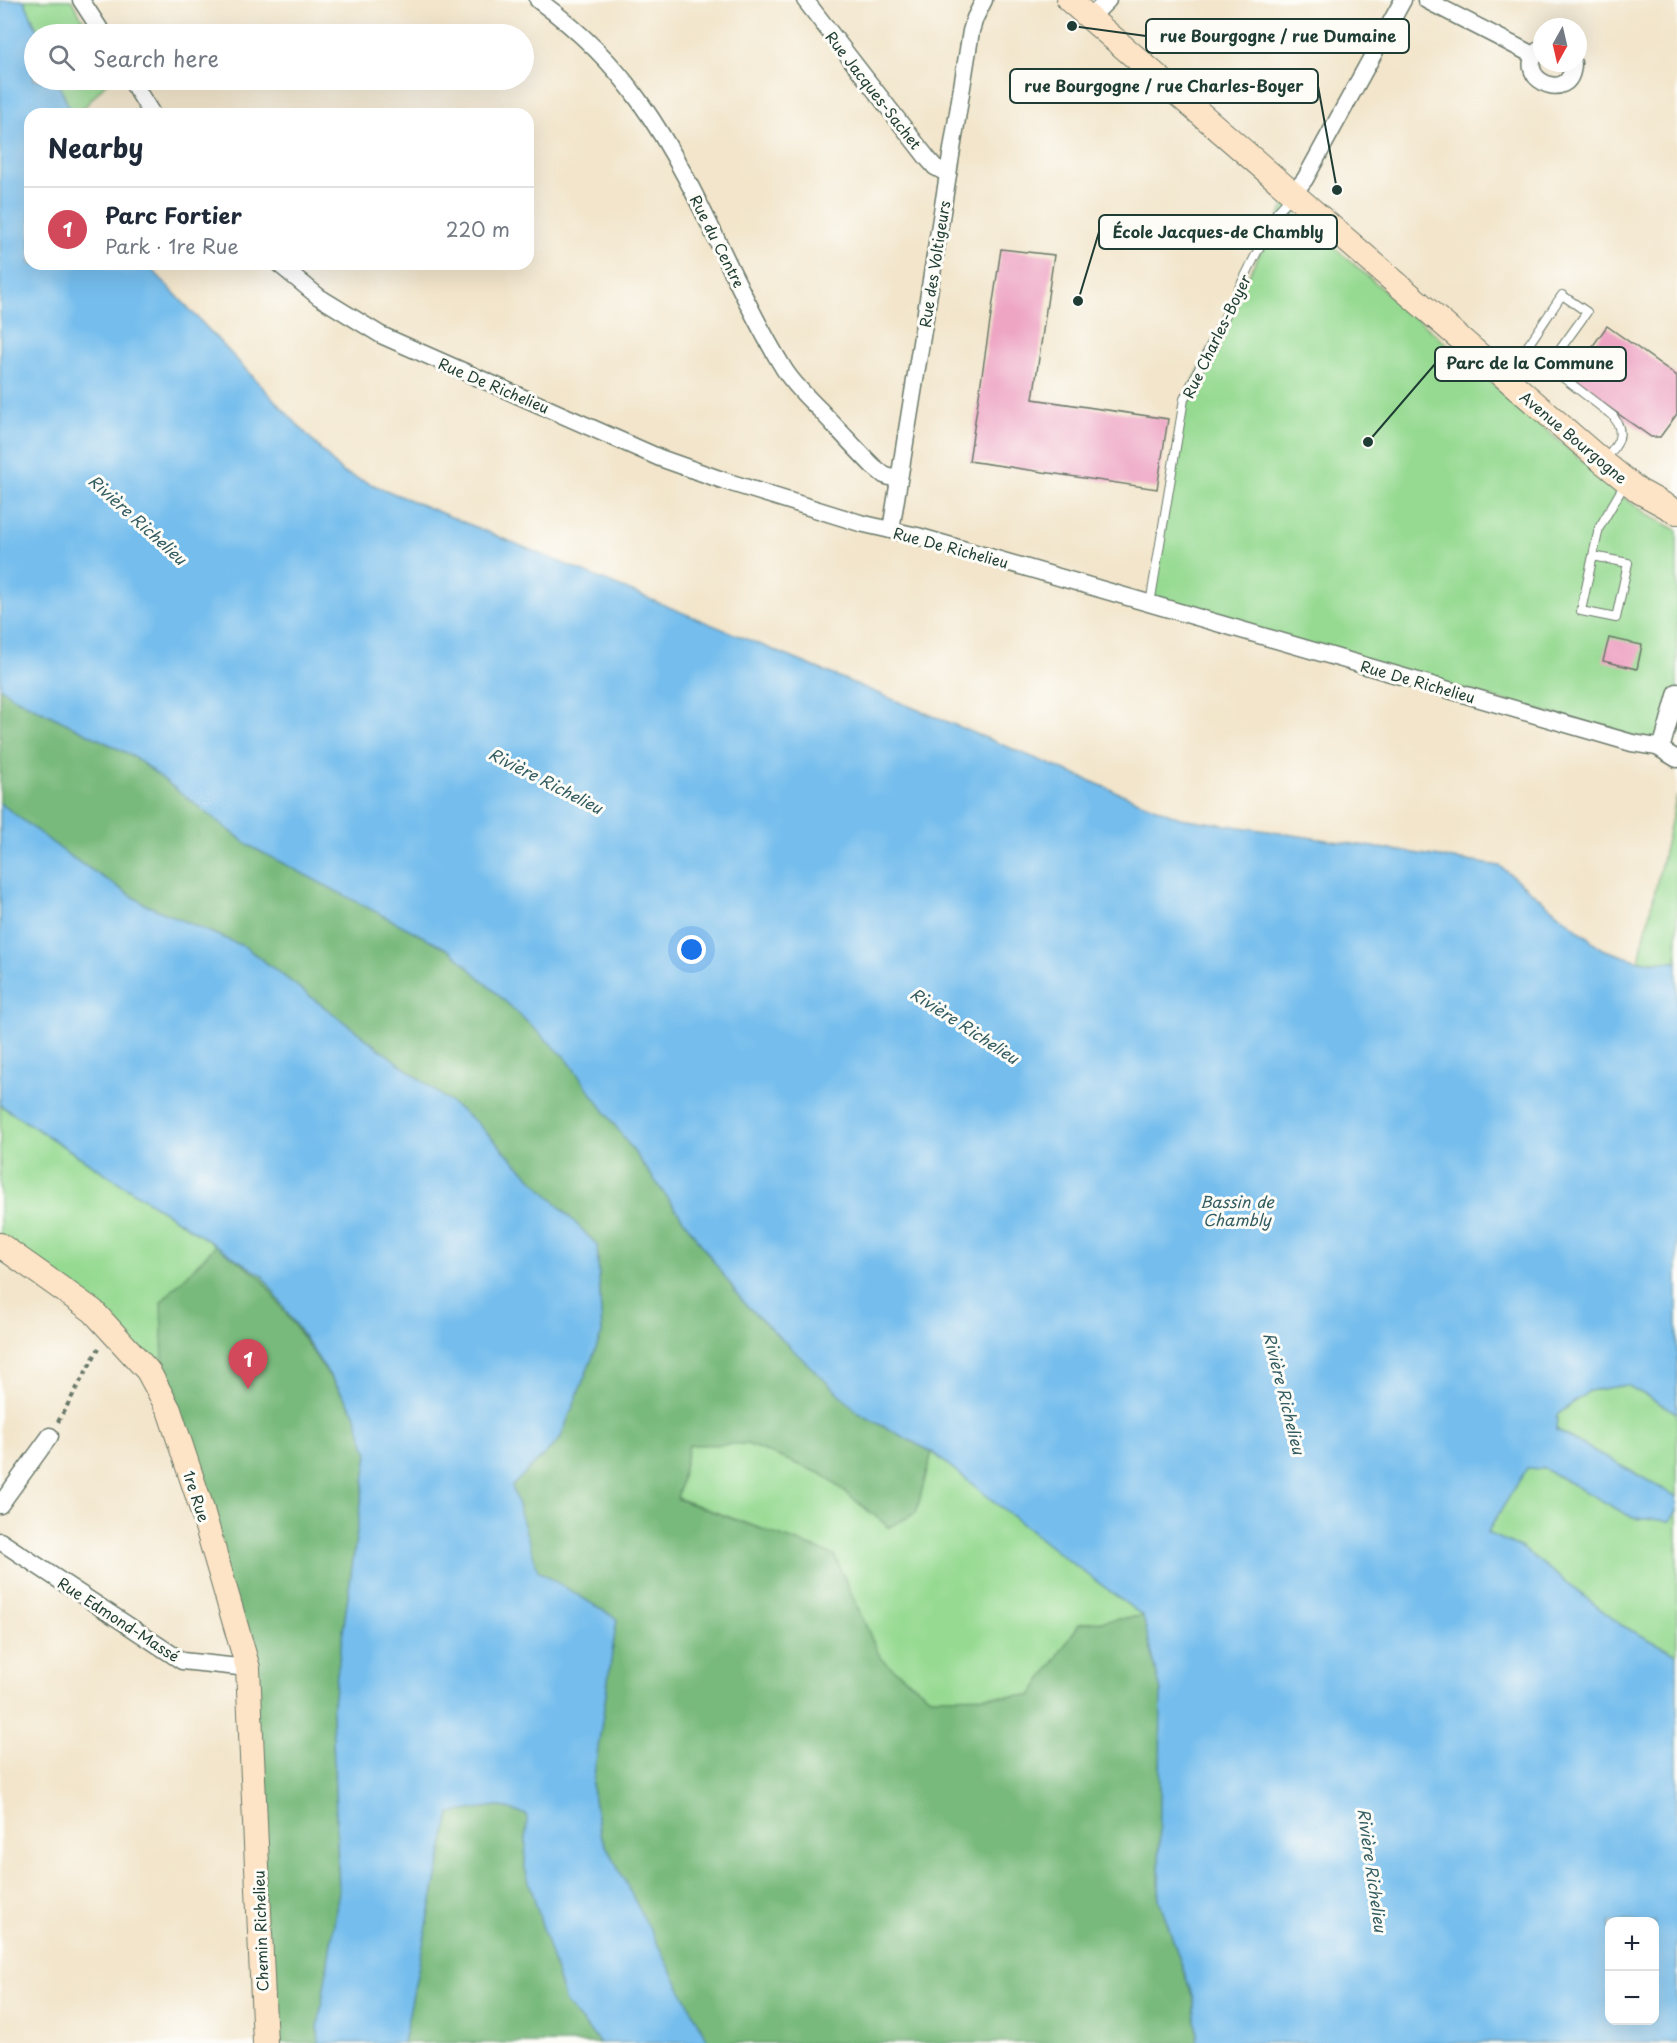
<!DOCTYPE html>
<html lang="en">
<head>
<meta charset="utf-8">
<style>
	body { margin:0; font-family:"Playpen Sans",sans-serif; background:#f6f6f7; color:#1f2937 }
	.controls { position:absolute; right:18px; bottom:18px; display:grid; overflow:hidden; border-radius:12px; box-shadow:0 6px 24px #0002 }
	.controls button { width:54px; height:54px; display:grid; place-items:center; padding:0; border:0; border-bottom:2px solid #e0e1e3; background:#fff; color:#1f2937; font:30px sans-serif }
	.compass { position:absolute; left:1533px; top:18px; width:54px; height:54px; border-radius:50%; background:#fff; box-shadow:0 6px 24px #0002; rotate:188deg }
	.you { position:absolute; left:692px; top:950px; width:21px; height:21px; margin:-15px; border:4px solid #fff; border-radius:50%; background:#1a73e8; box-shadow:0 0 0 9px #1a73e833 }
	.badge { display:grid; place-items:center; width:39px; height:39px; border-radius:50%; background:#d1495b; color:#fff; font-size:20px; font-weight:700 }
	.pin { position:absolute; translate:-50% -50px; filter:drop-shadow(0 2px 3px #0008) }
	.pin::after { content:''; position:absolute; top:32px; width:21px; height:18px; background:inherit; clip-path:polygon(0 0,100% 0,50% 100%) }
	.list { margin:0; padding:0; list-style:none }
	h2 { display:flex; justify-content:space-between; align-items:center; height:78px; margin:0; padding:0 24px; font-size:26px }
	h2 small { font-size:20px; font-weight:400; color:#747a83 }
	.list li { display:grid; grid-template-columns:39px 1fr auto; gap:18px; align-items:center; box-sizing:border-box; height:84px; padding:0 24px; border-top:2px solid #e0e1e3 }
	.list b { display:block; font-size:22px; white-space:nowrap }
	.list p { margin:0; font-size:20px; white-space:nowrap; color:#747a83 }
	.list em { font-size:20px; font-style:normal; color:#747a83 }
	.icon { flex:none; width:33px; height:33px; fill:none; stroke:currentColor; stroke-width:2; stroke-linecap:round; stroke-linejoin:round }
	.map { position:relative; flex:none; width:1677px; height:2043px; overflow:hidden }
	.search { position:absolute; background:#fff; box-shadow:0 6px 24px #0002; left:24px; top:24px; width:510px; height:66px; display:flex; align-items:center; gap:15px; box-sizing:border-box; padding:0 21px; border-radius:33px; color:#747a83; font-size:22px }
	.panel { position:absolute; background:#fff; box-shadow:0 6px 24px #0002; left:24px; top:108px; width:510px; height:162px; border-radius:18px }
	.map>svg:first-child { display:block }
</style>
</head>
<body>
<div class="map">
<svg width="1677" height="2043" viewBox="0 0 1677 2043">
	<rect width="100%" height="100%" fill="#fdfcf7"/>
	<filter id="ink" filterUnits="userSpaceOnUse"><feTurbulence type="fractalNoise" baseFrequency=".0167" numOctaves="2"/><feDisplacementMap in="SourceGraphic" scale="12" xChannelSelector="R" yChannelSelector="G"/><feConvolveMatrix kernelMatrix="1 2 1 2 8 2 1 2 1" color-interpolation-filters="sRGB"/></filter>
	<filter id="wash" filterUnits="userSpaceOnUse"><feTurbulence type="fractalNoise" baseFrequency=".008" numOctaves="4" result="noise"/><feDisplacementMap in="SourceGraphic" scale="24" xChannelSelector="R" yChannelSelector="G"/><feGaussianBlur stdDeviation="1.35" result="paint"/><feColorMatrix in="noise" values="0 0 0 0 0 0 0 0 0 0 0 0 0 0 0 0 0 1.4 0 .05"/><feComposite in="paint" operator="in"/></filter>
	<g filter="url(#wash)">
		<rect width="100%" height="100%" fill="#f2e5cb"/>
		<!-- green -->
		<g fill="#96da92" stroke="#5a8c63" stroke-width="1.5">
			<polygon points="24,0 71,0 92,34 39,34"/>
			<polygon points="57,80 109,80 78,114 72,114"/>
			<polygon points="1285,205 1625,498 1650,516 1677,530 1677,692 1662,744 1150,604 1184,399"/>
			<polygon points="1677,796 1677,962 1639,961 1644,938"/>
			<polygon points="0,1105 263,1276 355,1413 148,1371 0,1245"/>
			<polygon points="1627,1385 1677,1413 1677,1499 1676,1496 1556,1430 1557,1415 1589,1391"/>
			<polygon points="747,1444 822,1474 889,1527 916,1513 932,1452 1052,1548 1143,1616 1079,1624 1031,1696 930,1697 881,1659 834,1555 677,1498 689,1445"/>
			<polygon points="1526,1468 1545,1469 1633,1518 1669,1521 1677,1511 1677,1654 1621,1625 1522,1548 1486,1533"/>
		</g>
		<!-- forest -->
		<g fill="#78ba7c" stroke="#4c7c58" stroke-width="1.5">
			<polygon points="0,687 15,698 133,756 250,846 451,951 566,1058 744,1303 860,1414 932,1452 916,1513 889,1527 822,1474 747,1444 689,1445 677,1499 834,1555 881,1659 930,1697 1031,1696 1079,1624 1143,1616 1161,1691 1159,1899 1193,1998 1198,2043 709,2043 600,1834 592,1789 617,1619 537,1571 512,1486 560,1439 602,1333 597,1245 476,1122 245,947 146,905 71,857 0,803"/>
			<polygon points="216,1245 261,1278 355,1413 368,1454 332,1710 339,1891 318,2028 319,2043 269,2043 251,1696 164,1398 161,1302"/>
			<polygon points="497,1806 527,1815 525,1868 565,2002 600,2043 403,2043 450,1813"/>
		</g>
		<!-- water -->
		<g fill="#75bded" stroke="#4a7d90" stroke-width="1.5" fill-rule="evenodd">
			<path d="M0 0H24L39 34H34V80H57L72 114H30V264H147L342 472 1180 818 1500 866 1602 949 1639 961 1677 962V1413L1627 1385 1589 1391 1557 1415 1556 1430 1676 1496 1677 1511 1670 1521 1633 1518 1545 1469 1527 1468 1487 1533 1522 1548 1621 1625 1677 1654V2043H1198L1193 1998 1159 1899 1161 1691 1143 1616 1052 1548 932 1452 860 1414 744 1303 566 1058 451 951 250 846 133 756 15 698 0 687ZM1610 1922H1654V2020H1610Z"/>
			<polygon points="0,803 71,857 146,905 245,947 476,1122 597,1245 602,1333 560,1439 512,1486 538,1571 617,1619 592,1789 600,1834 709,2043 600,2043 565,2002 525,1868 527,1815 497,1806 450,1813 403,2043 319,2043 318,2028 339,1891 332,1710 368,1454 355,1413 263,1276 0,1105"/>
		</g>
		<g id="blocks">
			<!-- building -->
			<g fill="#eea5c4">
				<polygon points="1001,249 1054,255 1033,399 1168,419 1157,489 969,461"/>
				<polygon points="1607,326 1677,376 1677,414 1660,437 1651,437 1569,379"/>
				<polygon points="1609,638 1642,645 1637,669 1603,661"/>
			</g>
		</g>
	</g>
	<g filter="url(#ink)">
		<use href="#blocks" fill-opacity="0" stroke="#697869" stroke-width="1.5"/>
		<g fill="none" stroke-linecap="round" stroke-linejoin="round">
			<defs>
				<g id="lane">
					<path d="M1523 354 1548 366 1613 416C1627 434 1617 446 1604 461"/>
					<path d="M1506 374C1527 350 1544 321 1562 295L1587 312 1548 366"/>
					<polyline points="1593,556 1628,563 1616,618 1581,611 1599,528 1626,482"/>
					<polyline points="1150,604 1184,399 1277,212 1293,195"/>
				</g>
				<g id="street">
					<polyline points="81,0 103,34"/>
					<path d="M538 0C576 28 613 63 640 102 699 185 731 283 784 369 794 385 807 397 820 410 838 429 855 448 873 466L884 475 898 480"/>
					<polyline points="805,0 928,159 935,167 948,174"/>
					<polyline points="1426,0 1535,56"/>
					<polyline points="1090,18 1108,0"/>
					<path d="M1541 48C1508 75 1572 109 1573 63"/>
					<polyline points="131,80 152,114"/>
					<polyline points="1293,194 1305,179 1403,0"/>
					<polyline points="279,264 319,297 381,335 660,458 725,481 860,523 917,536 1632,743 1657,747 1677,759"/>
					<polyline points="891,530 971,31 975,18 984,0"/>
					<polyline points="1657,747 1663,742 1677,692"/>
					<polyline points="0,1505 50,1436"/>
					<polyline points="0,1541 182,1661 248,1668"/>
				</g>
				<g id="secondary">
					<polyline points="1069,0 1603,462 1639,491 1677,512"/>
					<polyline points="0,1245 93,1311 148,1371 169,1410 200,1503 248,1668 265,2043"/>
				</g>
			</defs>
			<!-- lane casing -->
			<use href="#lane" stroke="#697869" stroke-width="10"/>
			<!-- street casing -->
			<use href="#street" stroke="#697869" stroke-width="19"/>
			<!-- secondary casing -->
			<use href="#secondary" stroke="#697869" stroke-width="26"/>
			<!-- path -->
			<polyline stroke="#697869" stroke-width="4" stroke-dasharray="4.5 4.5" stroke-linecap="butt" points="58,1422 99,1348"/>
			<!-- lane -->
			<use href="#lane" stroke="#fff" stroke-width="8"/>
			<!-- street -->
			<use href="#street" stroke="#fff" stroke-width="16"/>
			<!-- secondary -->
			<use href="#secondary" stroke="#fee4c6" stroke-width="24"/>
		</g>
	</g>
	<g text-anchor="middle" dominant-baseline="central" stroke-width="6" stroke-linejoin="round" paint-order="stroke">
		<!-- street labels -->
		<g font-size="15" fill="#1f3d34" stroke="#fdfcf7">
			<text transform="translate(874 90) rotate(52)">Rue Jacques-Sachet</text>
			<text transform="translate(718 241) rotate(63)">Rue du Centre</text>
			<text transform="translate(934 264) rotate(-81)">Rue des Voltigeurs</text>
			<text transform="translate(1216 336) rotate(-64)">Rue Charles-Boyer</text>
			<text transform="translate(494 385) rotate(23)">Rue De Richelieu</text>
			<text transform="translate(1574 437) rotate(40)">Avenue Bourgogne</text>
			<text transform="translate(951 547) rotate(15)">Rue De Richelieu</text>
			<text transform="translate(1418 681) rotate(16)">Rue De Richelieu</text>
			<text transform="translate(197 1496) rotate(72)">1re Rue</text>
			<text transform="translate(119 1619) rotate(33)">Rue Edmond-Massé</text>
			<text transform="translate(260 1931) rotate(-92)">Chemin Richelieu</text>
		</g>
		<!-- water labels -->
		<g font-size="16" font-style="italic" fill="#345d62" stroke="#fdfcf7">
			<text transform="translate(138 519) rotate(42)">Rivière Richelieu</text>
			<text transform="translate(546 780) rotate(27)">Rivière Richelieu</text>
			<text transform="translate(965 1025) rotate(33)">Rivière Richelieu</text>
			<text x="1237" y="1201">Bassin de<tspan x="1237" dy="18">Chambly</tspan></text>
			<text transform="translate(1285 1393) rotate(76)">Rivière Richelieu</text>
			<text transform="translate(1373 1870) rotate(82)">Rivière Richelieu</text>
		</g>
	</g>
	<!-- callouts -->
	<path fill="none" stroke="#1f3d34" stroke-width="2" d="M1072 26L1146 36M1337 190L1318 86M1078 301L1099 232M1368 442L1435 364"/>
	<g fill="#1f3d34" stroke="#fdfcf7" stroke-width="2">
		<circle cx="1072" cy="26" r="6"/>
		<circle cx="1337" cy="190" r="6"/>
		<circle cx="1078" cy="301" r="6"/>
		<circle cx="1368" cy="442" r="6"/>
	</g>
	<g fill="#fdfcf7" stroke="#1f3d34" stroke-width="2">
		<rect x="1146" y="19" width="263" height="34" rx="6"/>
		<rect x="1010" y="69" width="308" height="34" rx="6"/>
		<rect x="1099" y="215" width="238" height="34" rx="6"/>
		<rect x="1435" y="347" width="191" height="34" rx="6"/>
	</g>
	<g font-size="16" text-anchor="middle" font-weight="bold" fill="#1f3d34">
		<text x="1278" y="42">rue Bourgogne / rue Dumaine</text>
		<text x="1164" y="92">rue Bourgogne / rue Charles-Boyer</text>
		<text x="1218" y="238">École Jacques-de Chambly</text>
		<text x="1530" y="369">Parc de la Commune</text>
	</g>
</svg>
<div class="controls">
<button>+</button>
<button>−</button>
</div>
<svg class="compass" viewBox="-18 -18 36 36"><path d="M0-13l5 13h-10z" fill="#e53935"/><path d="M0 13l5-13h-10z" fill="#747a83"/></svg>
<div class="you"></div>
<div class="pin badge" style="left:248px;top:1389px">1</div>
<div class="search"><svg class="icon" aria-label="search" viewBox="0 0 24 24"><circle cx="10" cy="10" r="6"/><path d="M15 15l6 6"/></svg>Search here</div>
<section class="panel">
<h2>Nearby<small></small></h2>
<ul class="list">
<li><span class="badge">1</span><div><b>Parc Fortier</b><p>Park · 1re Rue</p></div><em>220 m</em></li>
</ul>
</section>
</div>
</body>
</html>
